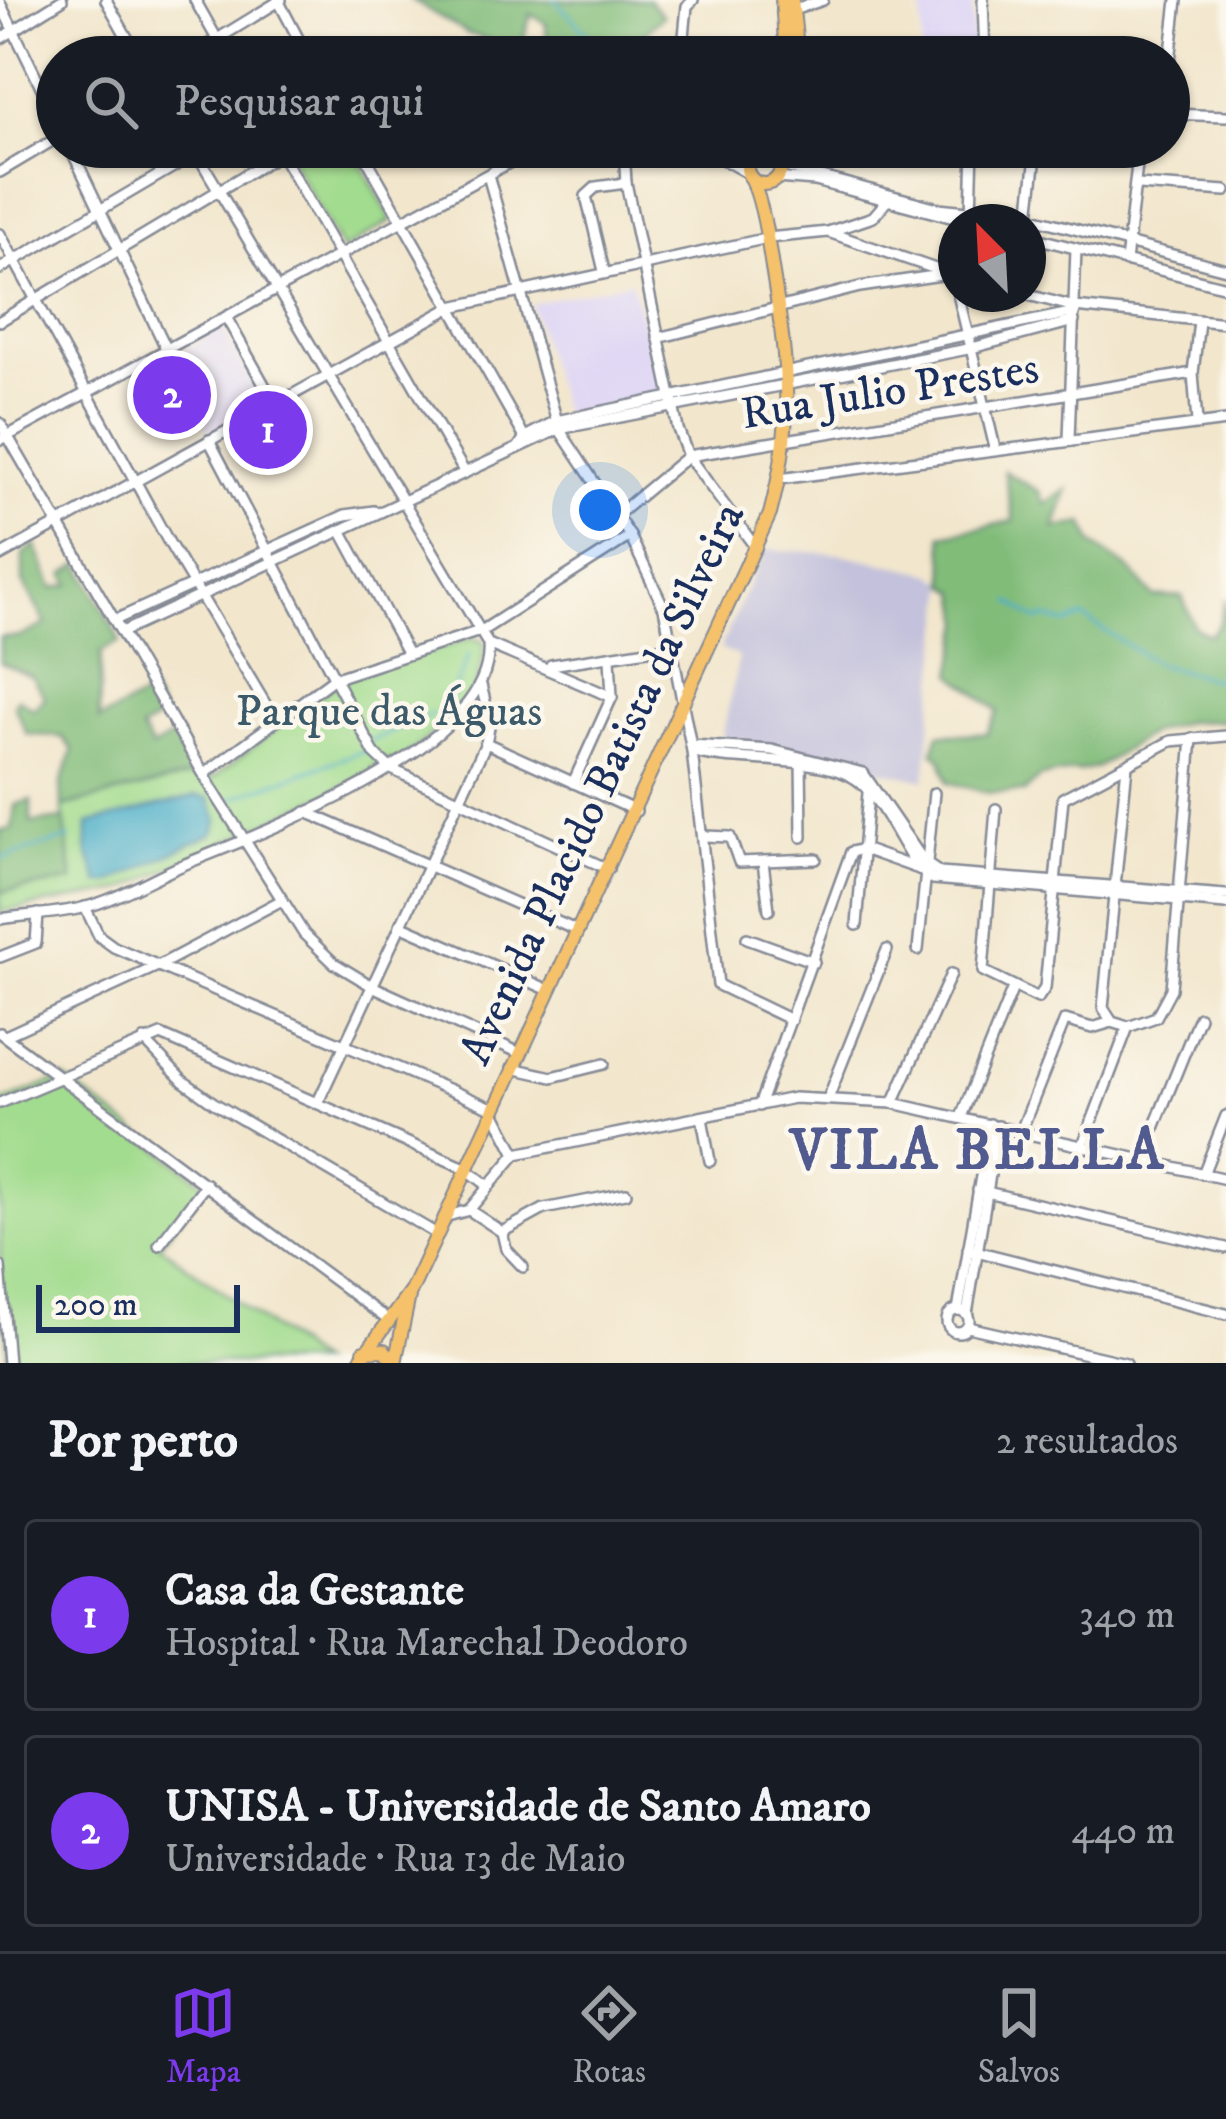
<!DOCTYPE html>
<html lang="pt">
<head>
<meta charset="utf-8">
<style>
	body { margin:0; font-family:"IM FELL DW Pica",serif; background:#20242c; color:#f1f3f6 }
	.compass { position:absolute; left:938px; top:204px; width:108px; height:108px; border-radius:50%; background:#171b24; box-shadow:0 3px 9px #0004; rotate:336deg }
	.scale { position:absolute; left:36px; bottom:30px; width:204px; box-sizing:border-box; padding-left:12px; border:6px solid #1b2f5e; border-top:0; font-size:33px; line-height:42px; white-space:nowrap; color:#1b2f5e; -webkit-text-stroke:9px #fbf7ec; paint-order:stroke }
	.you { position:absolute; left:600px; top:510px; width:42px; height:42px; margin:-30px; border:9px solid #fff; border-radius:50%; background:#1a73e8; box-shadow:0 0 0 18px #1a73e833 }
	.badge { display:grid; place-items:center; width:78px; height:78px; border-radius:50%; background:#7c3aed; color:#fff; font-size:39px; font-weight:700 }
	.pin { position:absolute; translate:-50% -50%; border:6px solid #fff; box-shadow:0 3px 12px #0006 }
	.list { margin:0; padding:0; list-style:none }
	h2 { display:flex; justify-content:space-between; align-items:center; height:156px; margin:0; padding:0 48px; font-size:51px }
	h2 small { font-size:39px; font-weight:400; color:#9ea1a6 }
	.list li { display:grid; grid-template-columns:78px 1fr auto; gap:36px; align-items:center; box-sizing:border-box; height:192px; margin:0 24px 24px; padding:0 24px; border:3px solid #363941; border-radius:12px }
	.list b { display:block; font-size:45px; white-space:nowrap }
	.list p { margin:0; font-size:39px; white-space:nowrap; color:#9ea1a6 }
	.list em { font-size:39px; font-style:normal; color:#9ea1a6 }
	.icon { flex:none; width:66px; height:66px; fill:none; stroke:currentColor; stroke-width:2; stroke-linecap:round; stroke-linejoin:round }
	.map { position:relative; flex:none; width:1226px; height:1363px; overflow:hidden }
	.search { position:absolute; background:#171b24; box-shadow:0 3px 9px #0004; left:36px; right:36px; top:36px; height:132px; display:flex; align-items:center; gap:30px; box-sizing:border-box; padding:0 42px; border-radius:66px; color:#9ea1a6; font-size:45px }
	.sheet { height:588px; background:#171b24 }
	nav { display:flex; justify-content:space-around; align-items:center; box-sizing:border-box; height:168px; border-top:3px solid #363941; background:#171b24; font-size:33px; color:#9ea1a6 }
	nav a { display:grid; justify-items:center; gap:6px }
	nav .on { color:#7c3aed }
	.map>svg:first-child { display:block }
</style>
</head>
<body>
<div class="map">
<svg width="1226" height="1363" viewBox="0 0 1226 1363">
	<rect width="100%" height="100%" fill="#fbf7ec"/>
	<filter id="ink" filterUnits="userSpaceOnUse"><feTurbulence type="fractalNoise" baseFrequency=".00833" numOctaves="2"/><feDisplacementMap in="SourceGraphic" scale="24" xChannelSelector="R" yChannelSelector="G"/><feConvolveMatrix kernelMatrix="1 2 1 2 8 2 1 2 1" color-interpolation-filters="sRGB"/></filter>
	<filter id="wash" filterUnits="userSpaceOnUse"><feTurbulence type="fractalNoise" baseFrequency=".004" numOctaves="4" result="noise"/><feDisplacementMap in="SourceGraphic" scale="48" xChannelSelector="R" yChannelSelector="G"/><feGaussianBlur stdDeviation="2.7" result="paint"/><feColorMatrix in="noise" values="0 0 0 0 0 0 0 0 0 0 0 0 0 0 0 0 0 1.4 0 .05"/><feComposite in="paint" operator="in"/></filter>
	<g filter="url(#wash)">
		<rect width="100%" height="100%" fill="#f2e6cc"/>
		<!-- built -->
		<g fill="#ded5f5">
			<polygon points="922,0 972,0 973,57 922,57"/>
			<polygon points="631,281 662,395 563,415 531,304"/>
			<polygon points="222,328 266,407 211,437 172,355"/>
		</g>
		<!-- industrial -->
		<polygon fill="#c3c1db" points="765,549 841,554 934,574 947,584 925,780 773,746 721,742 739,657 720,649"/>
		<!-- green -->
		<g fill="#a2dc8e" stroke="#5e8676" stroke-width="3">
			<polygon points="284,147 352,147 392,220 342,251"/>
			<polygon points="472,638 483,641 485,648 474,697 399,763 380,759 371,772 353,782 121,891 0,912 0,892 73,881 62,807 195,775 213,778 342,678"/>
			<polygon points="64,1078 206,1184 159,1245 319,1363 8,1363 0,1266 0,1103"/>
		</g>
		<!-- forest -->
		<g fill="#81bc79" stroke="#4e766c" stroke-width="3">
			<polygon points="412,0 649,0 663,16 638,39 632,57 547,57 546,24 531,14 520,50 467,33"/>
			<polygon points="1004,471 1040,492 1045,504 1068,489 1055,528 1084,523 1093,544 1128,568 1154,597 1182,596 1195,628 1210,635 1219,625 1226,599 1226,721 1185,722 1152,732 1096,768 1040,777 1024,792 989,793 948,782 941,758 933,752 939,734 987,734 998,711 953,674 963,621 958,592 947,584 942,535 1014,521"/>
			<polygon points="36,545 53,588 70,585 65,574 80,564 120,641 101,652 99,720 151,693 163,716 141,730 152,748 179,733 195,775 62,807 61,785 73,750 62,737 27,734 14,705 18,698 33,709 45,698 32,677 0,662 0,637 19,637 46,624 23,582 23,554"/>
			<polygon points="31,800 31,823 64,819 73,881 0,892 0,831 12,829 15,805"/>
		</g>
		<!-- water -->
		<polygon fill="#49aec8" stroke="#326e93" stroke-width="3" points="196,796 209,798 218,820 214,833 110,883 99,883 87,850 88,824"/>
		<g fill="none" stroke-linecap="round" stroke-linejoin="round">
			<!-- stream -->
			<g stroke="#49aec8" stroke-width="3">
				<polyline points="555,0 602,49"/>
				<polyline points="1011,602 1039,621 1044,617 1066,624 1083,617 1159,665 1226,682"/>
				<polyline points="447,707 469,655"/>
				<polyline points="370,741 433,714"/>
				<polyline points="232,798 366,750"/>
				<polyline points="0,859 70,838"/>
			</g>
		</g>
	</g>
	<g filter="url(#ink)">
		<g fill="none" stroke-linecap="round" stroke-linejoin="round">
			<defs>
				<g id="minor">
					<polyline points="106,0 138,57"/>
					<polyline points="195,0 227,57"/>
					<polyline points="278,0 308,57"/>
					<polyline points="983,0 985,57"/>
					<polyline points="0,3 57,119"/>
					<polyline points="793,10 823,0"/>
					<polyline points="0,39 62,0"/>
					<polyline points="188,57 281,0"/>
					<polyline points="682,57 687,6 693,0"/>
					<polyline points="1169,70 1177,0"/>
					<polyline points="1169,114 1226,116"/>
					<polyline points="70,147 187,392"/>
					<polyline points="193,147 488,644 612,697"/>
					<polyline points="277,147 465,473"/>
					<polyline points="360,147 525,438"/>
					<polyline points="624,147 626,183 678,429 688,456 756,548"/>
					<polyline points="682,147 713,154 749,174"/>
					<polyline points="722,147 752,155"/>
					<polyline points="1063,147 1138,153"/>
					<polyline points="781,166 938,208 1029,217 1226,269"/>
					<polyline points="0,172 57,138"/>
					<polyline points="488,175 559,429 630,536 664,608 692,751 718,985 791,1020"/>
					<polyline points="776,178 815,181 969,222"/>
					<polyline points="1138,185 1226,191"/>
					<polyline points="971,214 973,147"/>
					<polyline points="1029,217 1037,147"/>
					<polyline points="828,232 956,276"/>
					<polyline points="0,234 168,541 275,720"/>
					<polyline points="1028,236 1226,287"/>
					<polyline points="1126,262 1139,147"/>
					<polyline points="0,269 207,147"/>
					<polyline points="604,271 586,196 596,187 626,183"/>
					<polyline points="958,294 995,448"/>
					<polyline points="1024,294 1075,307 1226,323"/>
					<polyline points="226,317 275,404"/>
					<polyline points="0,321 280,154"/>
					<polyline points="658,338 860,287 948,274"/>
					<polyline points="1197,422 1193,373 1199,321"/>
					<polyline points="0,423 214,792 304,934 334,963 372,986 520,1053"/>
					<polyline points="1069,439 1076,249"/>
					<polyline points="0,440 538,147"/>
					<polyline points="209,440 374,753 391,769 608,869"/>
					<polyline points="518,448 525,437 556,421 1075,312"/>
					<polyline points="779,479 1226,421"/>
					<polyline points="617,515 688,456 1193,373"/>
					<polyline points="341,530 408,654"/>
					<polyline points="0,556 452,307 768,238 828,232 873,217 891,196"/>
					<polyline points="115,620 345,515 374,511"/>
					<polyline points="122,632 559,429 968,349 1074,321"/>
					<polyline points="551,665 673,646"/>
					<polyline points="486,743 636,811"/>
					<polyline points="691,745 772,750 863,773 925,863 940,873 1226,895"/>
					<path d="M692 751C735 765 824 753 860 782 884 803 900 843 919 869L933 879 1226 904"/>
					<polyline points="801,759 802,837"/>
					<polyline points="1127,765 1103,1008 1112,1022 1128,1027"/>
					<polyline points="204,774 333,679 483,630 630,536"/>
					<polyline points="573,783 612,697 610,658"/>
					<polyline points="996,809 983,971 1038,998 1045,988 1063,798 1171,741 1226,736"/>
					<polyline points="306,812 578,931"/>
					<polyline points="704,836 730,837 739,862 816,859"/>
					<polyline points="763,862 769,910"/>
					<polyline points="85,907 99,936 114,947 492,1108 516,1154"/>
					<path d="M0 919C27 915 55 914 82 908 117 900 150 879 183 865 261 833 497 747 488 644"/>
					<polyline points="400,925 549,990"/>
					<polyline points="857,925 868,793"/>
					<polyline points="747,938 814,962"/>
					<polyline points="918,950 934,793"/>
					<polyline points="0,957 36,943 38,914"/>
					<polyline points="1128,1027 1156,1017 1171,989 1192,738"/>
					<polyline points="0,1033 388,1320"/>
					<polyline points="5,1036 160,965 282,900"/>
					<polyline points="144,1040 183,1081 214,1103 435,1233"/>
					<polyline points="512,1068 552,1077 604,1064"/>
					<polyline points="829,1096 887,950"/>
					<polyline points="318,1102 486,743 490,722 481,685"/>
					<polyline points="0,1103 161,1035 465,1168 486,1184"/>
					<polyline points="893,1103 951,974"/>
					<polyline points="759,1106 851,852 863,849 916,868"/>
					<polyline points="961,1117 1012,990"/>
					<polyline points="702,1118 710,1161"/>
					<polyline points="1021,1131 1065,1020 1092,1028 1112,1022"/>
					<polyline points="1083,1145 1128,1027"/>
					<polyline points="516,1154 794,1098 893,1103 1226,1179"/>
					<polyline points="1141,1160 1199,1017"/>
					<polyline points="1203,1174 1226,1116"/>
					<polyline points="978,1190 1226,1248"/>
					<polyline points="469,1210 516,1154"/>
					<polyline points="444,1217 469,1210 502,1232 506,1249 523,1267"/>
					<polyline points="502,1232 544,1209 626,1193"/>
					<polyline points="159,1245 206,1184"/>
					<polyline points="968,1249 1226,1314"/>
					<polyline points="0,1266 8,1363"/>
					<circle cx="958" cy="1321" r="11"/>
					<polyline points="958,1310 990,1124"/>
					<polyline points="967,1314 998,1126"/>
					<polyline points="968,1327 1126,1363"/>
				</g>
				<g id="major">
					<polyline points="782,0 786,57"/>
					<polyline points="792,0 798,57"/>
					<circle cx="764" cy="167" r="17"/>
					<polyline points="781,164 788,147"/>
					<polyline points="364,1351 384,1350 395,1363"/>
					<path d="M358 1363 411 1291 770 514C794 424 788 370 774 280 768 244 765 213 752 179"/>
					<polyline points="395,1363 409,1296"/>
				</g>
			</defs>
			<!-- minor casing -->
			<use href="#minor" stroke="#868a95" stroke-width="14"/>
			<!-- major casing -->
			<use href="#major" stroke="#868a95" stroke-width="16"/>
			<!-- minor -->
			<use href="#minor" stroke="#fff" stroke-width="9"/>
			<!-- major -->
			<use href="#major" stroke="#f5c16b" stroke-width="12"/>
		</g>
	</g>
	<g text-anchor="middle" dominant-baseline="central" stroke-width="9" stroke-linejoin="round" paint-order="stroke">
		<!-- street labels -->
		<g font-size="45" fill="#1b2f5e" stroke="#fbf7ec">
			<text transform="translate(890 392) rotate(-9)">Rua Julio Prestes</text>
			<text transform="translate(603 784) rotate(-65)">Avenida Placido Batista da Silveira</text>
		</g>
		<!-- park labels -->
		<g font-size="45" fill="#3d5a6a" stroke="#fbf7ec">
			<text x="389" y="712">Parque das Águas</text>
		</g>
		<!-- district labels -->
		<g font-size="57" font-weight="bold" letter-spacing="3" fill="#525b8f" stroke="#fbf7ec">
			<text x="978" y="1151">VILA BELLA</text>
		</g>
	</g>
</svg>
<svg class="compass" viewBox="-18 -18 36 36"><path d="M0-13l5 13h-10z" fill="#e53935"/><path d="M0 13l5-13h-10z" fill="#9ea1a6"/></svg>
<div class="scale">200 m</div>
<div class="you"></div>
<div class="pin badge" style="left:268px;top:430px">1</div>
<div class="pin badge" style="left:172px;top:395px">2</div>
<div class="search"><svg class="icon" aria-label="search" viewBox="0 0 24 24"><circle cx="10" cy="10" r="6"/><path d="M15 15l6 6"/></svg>Pesquisar aqui</div>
</div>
<section class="sheet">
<h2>Por perto<small>2 resultados</small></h2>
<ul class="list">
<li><span class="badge">1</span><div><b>Casa da Gestante</b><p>Hospital · Rua Marechal Deodoro</p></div><em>340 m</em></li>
<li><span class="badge">2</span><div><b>UNISA - Universidade de Santo Amaro</b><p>Universidade · Rua 13 de Maio</p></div><em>440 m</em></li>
</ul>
</section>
<nav>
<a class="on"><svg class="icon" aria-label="map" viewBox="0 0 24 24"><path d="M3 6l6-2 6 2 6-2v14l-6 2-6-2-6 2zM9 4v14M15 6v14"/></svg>Mapa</a>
<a><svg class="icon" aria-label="directions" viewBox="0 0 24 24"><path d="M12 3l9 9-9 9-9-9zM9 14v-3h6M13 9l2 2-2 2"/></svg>Rotas</a>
<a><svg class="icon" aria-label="saved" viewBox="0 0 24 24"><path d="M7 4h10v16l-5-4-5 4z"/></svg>Salvos</a>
</nav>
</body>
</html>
